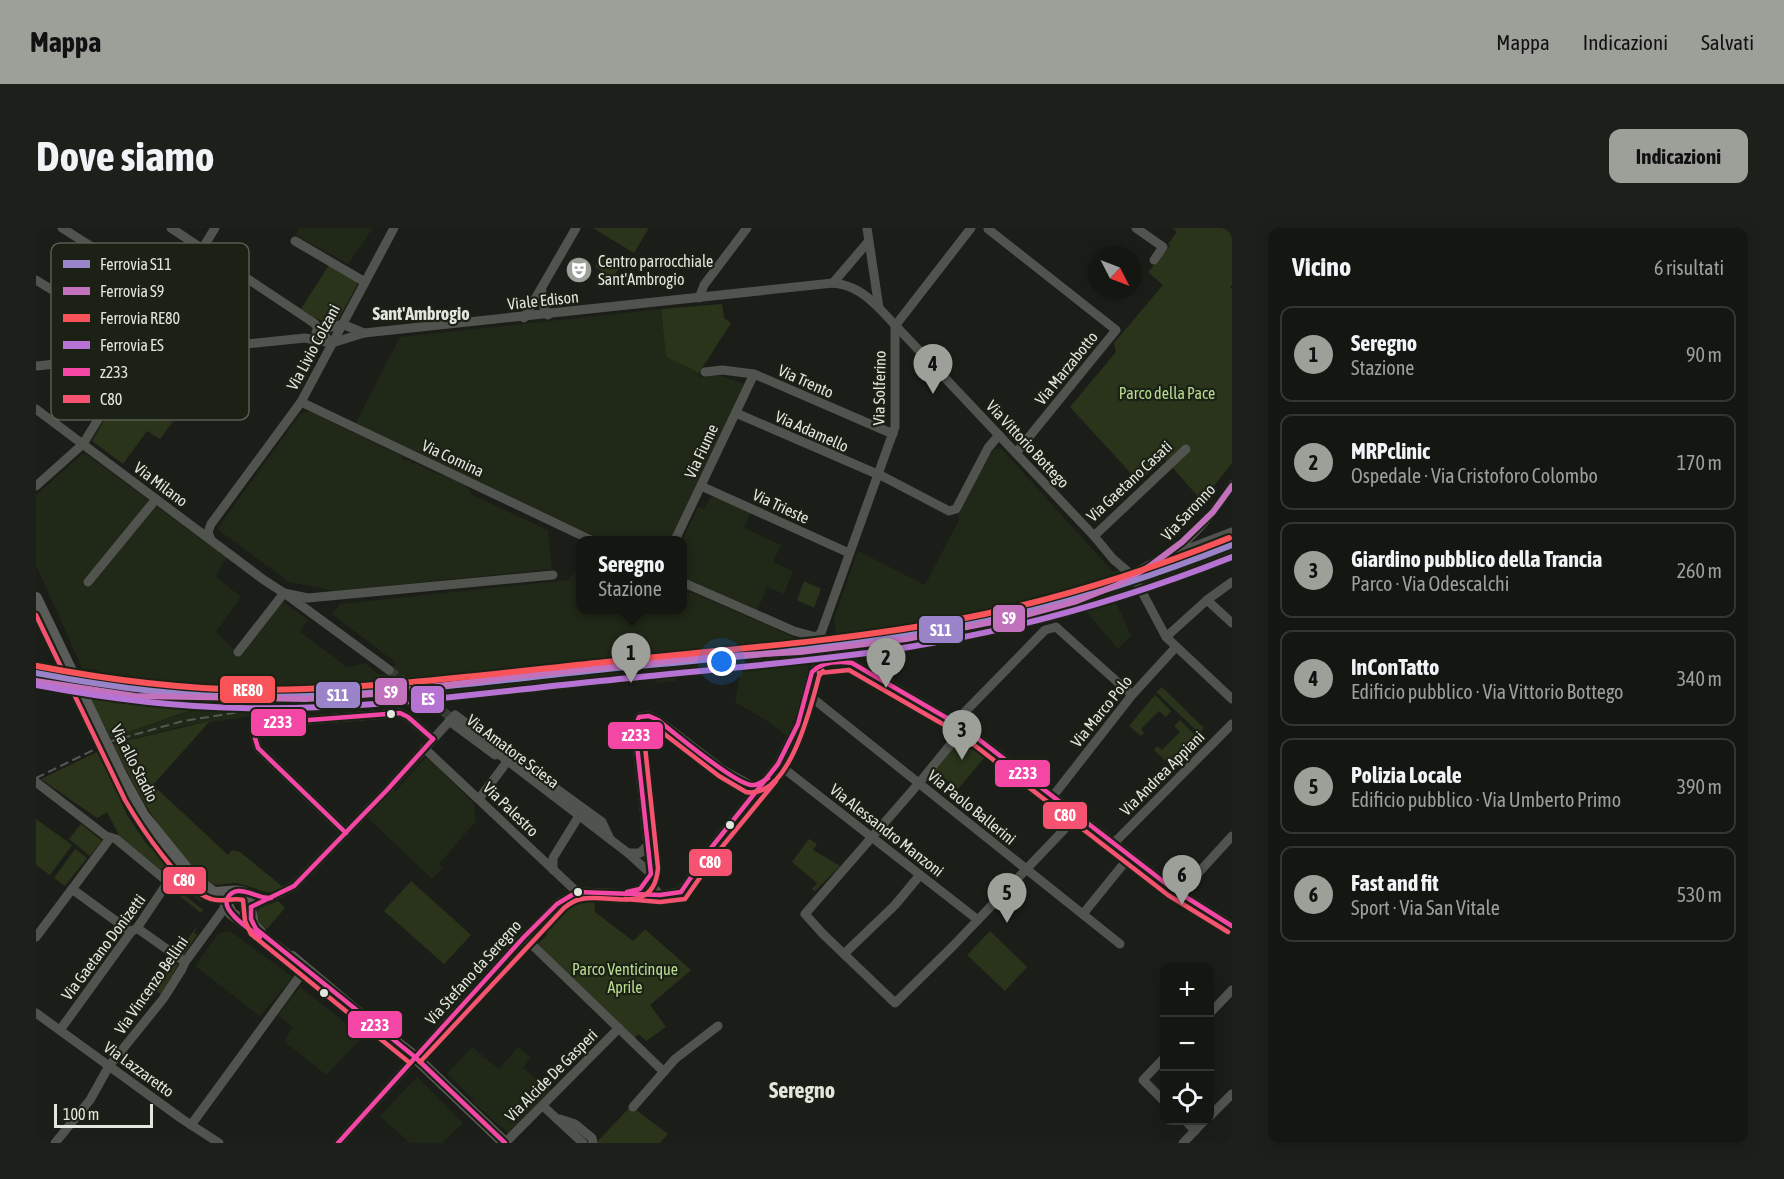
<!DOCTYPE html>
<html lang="it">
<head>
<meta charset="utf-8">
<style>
	body { margin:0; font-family:"Asap Condensed",sans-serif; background:#1d1f1b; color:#f1f3f6 }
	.controls { position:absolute; right:18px; bottom:18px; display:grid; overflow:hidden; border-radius:12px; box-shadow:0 3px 15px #0003 }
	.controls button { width:54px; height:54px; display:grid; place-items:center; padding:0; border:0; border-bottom:2px solid #333532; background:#141612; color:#f1f3f6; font:30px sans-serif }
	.compass { position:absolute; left:1052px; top:18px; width:54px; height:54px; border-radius:50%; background:#141612; box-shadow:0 3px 15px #0003; rotate:132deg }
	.scale { position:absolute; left:18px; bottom:15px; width:99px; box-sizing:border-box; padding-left:6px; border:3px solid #e2e6de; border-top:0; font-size:16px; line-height:21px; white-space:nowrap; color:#e2e6de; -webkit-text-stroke:4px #1b2115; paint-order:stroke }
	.you { position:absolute; left:686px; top:434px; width:21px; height:21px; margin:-15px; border:4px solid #fff; border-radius:50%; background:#1a73e8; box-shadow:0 0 0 9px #1a73e833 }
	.badge { display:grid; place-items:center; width:39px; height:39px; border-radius:50%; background:#9ca099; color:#111; font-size:20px; font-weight:700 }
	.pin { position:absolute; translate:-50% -50px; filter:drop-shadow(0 2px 3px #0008) }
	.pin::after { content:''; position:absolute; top:32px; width:21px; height:18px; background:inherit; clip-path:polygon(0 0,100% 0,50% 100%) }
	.popup { position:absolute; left:540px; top:308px; width:111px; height:78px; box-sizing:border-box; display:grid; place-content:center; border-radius:12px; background:#141612; filter:drop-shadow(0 2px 4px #0005); font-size:20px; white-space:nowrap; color:#9d9f9f }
	.popup b { font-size:22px; color:#f1f3f6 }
	.popup::after { content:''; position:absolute; left:50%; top:100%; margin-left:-12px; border:12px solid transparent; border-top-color:#141612 }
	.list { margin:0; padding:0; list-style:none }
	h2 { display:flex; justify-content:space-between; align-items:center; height:78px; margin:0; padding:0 24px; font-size:26px }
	h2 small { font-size:20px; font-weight:400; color:#9d9f9f }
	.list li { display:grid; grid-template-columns:39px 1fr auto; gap:18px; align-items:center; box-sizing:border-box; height:96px; margin:0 12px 12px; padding:0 12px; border:2px solid #333532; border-radius:12px }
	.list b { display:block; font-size:22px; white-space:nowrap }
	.list p { margin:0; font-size:20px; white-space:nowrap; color:#9d9f9f }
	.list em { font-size:20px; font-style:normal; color:#9d9f9f }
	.icon { flex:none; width:33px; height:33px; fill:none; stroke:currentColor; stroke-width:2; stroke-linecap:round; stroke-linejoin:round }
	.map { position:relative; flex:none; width:1196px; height:915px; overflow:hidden; border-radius:12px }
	header { display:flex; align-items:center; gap:36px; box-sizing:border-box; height:84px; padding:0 30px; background:#9ca099; color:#111 }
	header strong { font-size:28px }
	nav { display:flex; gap:33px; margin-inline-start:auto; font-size:21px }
	.intro { display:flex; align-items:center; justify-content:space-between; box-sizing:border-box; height:144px; padding:0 36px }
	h1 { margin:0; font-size:42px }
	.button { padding:15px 27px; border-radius:12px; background:#9ca099; color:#111; font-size:21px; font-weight:700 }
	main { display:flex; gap:36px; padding:0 36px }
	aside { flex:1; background:#141612; border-radius:12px; box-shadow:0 3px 15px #0003 }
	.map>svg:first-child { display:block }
</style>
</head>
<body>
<header>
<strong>Mappa</strong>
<nav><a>Mappa</a><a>Indicazioni</a><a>Salvati</a></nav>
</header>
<div class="intro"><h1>Dove siamo</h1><a class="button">Indicazioni</a></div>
<main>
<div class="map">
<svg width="1196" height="915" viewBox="0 0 1196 915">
	<rect width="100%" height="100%" fill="#1b1e18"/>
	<!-- built -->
	<g fill="#202818">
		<polygon points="263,0 337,0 312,36 259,7"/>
		<polygon points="625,81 630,129 663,145 664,150 680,146 708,156 634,312 567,312 319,196 364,109"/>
		<polygon points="273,183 366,228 367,233 375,232 375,235 380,235 397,244 422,253 430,258 436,267 512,302 516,341 300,363 253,354 181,301 264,186"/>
		<polygon points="958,221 966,221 1077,344 1084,341 1094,350 1101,364 1078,370 1095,408 1082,421 1047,380 940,406 862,421 775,429 762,480 751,508 731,493 699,474 706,437 640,444 640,453 635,453 619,455 619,452 616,452 616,446 600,447 599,445 571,450 571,457 558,458 553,453 428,467 429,472 412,474 403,467 384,470 384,472 341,477 339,480 257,486 223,487 147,498 77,516 75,510 160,481 144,474 49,461 45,450 61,453 62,442 46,440 0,337 0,267 45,227 50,226 191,330 179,348 205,369 180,404 199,422 198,425 202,429 246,373 272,392 264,404 307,436 309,440 329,435 342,446 352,446 360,435 296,386 304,376 532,352 538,345 544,344 544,382 646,382 646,360 760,410 789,411 791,407 800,406 798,390 822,323 889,357 923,292 922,283 950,233"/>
		<polygon points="678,268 714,285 708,300 745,317 737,334 757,343 748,366 731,359 721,383 646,350 646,313 662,279 668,281 674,270"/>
		<polygon points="1196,311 1196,329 1110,362 1105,352 1105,345"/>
		<polygon points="0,439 17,445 18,455 0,453"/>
		<polygon points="389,530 392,530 438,576 440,593 403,636 407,639 396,651 331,589 357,561 360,563"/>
		<polygon points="194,703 257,749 224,788 159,738 181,707 186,704"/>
		<polygon points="264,759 327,809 290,847 248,813 257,799 242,787"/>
		<polygon points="436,819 463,841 482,819 495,829 487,840 515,862 473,906 436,873 438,870 435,869 411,846"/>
		<polygon points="381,849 427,895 406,915 374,915 344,888"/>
	</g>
	<!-- green -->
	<g fill="#29341b">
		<polygon points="557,0 613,0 598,25"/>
		<polygon points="1136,0 1196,0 1196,57 1194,59 1196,61 1196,235 1166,273 1128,230 1103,254 1034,179 1080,124 1078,115 1127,57 1112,44 1134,18 1132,16 1141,4"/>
		<polygon points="565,30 583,40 577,50 559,39"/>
		<path d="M293 37 321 52V57L302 92C287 97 278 89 265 81Z"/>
		<polygon points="686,76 688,90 695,95 663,145 630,129 625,81"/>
		<polygon points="90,155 138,192 124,211 111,203 87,236 56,213"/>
		<polygon points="1196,306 1196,311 1136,334 1135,330"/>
		<polygon points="768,353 785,361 778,380 761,372"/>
		<polygon points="1126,459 1168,500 1163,505 1120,464"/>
		<polygon points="49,461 94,468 160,475 161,480 75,510"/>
		<polygon points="1119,467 1135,483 1130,489 1123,483 1105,501 1108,505 1105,508 1093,498"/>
		<polygon points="1144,492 1160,508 1133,536 1118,522 1121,518 1126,522 1144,504 1138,498"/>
		<path d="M174 493 117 557 192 627 196 622 204 624 247 659 239 664H230L209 657 200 655 178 657 169 653C129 614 101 566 77 516Z"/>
		<polygon points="930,504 954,523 922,561 898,541"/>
		<polygon points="63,523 91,587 110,615 168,676 84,609 71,584 61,590 5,551"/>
		<polygon points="0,591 36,617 14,647 0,637"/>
		<polygon points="45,596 66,613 54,628 33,611"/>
		<polygon points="773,611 781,616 777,622 804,638 779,663 776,661 781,655 756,634"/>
		<polygon points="39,621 51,630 29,658 18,650"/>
		<polygon points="375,653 435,707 408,736 348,683"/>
		<polygon points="136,657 167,682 165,685 134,660"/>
		<path d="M558 670 559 684 597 713 609 701 655 742 614 777 630 799 610 813 603 806 597 811 502 716 511 707 506 701C522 685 534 673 558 670Z"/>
		<polygon points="242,673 249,680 231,701 221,693 219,686 224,680"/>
		<polygon points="163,696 158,705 161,707 147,728 137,722 139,720 143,723"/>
		<polygon points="954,703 991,739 969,763 931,727"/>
		<polygon points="132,729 142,737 125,766 110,758 113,753 118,756 134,734 130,731"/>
		<polygon points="595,878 632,906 624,915 560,915"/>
	</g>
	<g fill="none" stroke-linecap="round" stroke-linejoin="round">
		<!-- minor-tunnel -->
		<polyline stroke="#393c36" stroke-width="9" stroke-dasharray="9 4.5" stroke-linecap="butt" points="353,442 421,494"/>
		<!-- minor -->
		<g stroke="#51534f" stroke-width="9">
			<polyline points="26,0 137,70"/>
			<polyline points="135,0 278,95 294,114"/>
			<polyline points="831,0 843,80"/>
			<polyline points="1100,0 1127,19 1118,32"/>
			<polyline points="952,1 1080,102 980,225"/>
			<polyline points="259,13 329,54"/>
			<polyline points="0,52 107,118"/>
			<polyline points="797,55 832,14"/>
			<polyline points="506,63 505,73 512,87"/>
			<polyline points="663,70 668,57 711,0"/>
			<polyline points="488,90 540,0"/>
			<polyline points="280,104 306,96 328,105"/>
			<path d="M0 138 269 110 296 115 328 105 797 55C817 57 829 66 843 80L1058 308 1077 331 1098 349 1130 409 1196 471"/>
			<polyline points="669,144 686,142 718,146 857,206"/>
			<polyline points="265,174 555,312"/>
			<polyline points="0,181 228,352 248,365 272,370 517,347"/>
			<polyline points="700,185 848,249 913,283 920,281 952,220 963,207"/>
			<polyline points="0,258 47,216 179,0"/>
			<polyline points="665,258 813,325"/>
			<polyline points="1058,308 1150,221"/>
			<polyline points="175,312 172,304 175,296 265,174 358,0"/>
			<polyline points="639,312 718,146"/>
			<polyline points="1136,327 1196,304"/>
			<path d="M1096 347C1108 339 1121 334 1133 326 1158 310 1180 281 1196 257"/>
			<polyline points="52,354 120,271"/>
			<polyline points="646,354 758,403 780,409 785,405 859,199 859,98 935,0"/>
			<polyline points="251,367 353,442"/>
			<polyline points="1171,372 1196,395"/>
			<polyline points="1130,409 1171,372 1196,354"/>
			<polyline points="202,424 248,365"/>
			<polyline points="770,465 1084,716"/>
			<polyline points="413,493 459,527"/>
			<polyline points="919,494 1009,402 1020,399 1096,467"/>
			<polyline points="928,500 883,555 769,686 787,706 859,775 917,718 1042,587"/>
			<polyline points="388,520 541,664"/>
			<polyline points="455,520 592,625 615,646 617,659 624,667"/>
			<polyline points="742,536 942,692"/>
			<polyline points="0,554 70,608 80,611 132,654 101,700 95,704 24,802"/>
			<polyline points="1017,568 1096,467 1139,420"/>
			<polyline points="443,571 470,535"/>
			<polyline points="310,605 222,520 219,510 224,499 234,495 364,485 372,489 397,511"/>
			<polyline points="1078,615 1196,496"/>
			<polyline points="592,625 604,625 612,617"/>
			<polyline points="517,642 517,630 541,591"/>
			<polyline points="36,661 95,704"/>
			<polyline points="597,664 607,659 615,646 599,499 603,489 613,488 622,492 687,542 714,557"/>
			<polyline points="1144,665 1196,608"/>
			<polyline points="215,679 258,658 351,562 419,487 566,594 574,611"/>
			<polyline points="1047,686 1094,628"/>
			<polyline points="101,700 149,734"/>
			<polyline points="0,709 72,613 73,609"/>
			<polyline points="488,709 628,844"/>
			<polyline points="808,726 859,677 884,647"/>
			<polyline points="0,785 146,891 183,915"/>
			<polyline points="1174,785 1196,762"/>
			<polyline points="1128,830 1107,852 1128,873"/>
			<polyline points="507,878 547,915"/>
			<polyline points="597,879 639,831 682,798"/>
			<polyline points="1174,888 1196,866"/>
			<polyline points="524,891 539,896 556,910 557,915"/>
			<polyline points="1149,892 1159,903"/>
			<polyline points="155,897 269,741"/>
			<polyline points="19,915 54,872 73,838 127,771 146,741 149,734 190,678"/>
			<path d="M302 915 488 709 521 676 541 664 624 667 645 664 675 620 742 536 762 496 776 444C783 434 804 432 816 435L928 500 1137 661 1196 698"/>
			<polyline points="469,915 583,800"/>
			<polyline points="1147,915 1169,892"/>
		</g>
		<!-- major -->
		<g stroke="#5a5c59" stroke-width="12">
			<polyline points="0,370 86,549 107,587 159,651 185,670 190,675 195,685 260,734"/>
			<path d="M177 665C189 666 213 657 215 674 216 680 213 682 209 686"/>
			<polyline points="214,681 217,697 224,704"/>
			<polyline points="256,729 320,783 379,829 469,915"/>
		</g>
		<!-- rail -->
		<polyline stroke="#565854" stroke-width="2" stroke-dasharray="9 4.5" stroke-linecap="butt" points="0,550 76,513 147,493 210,483 376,469"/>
		<defs>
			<g id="bus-1">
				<polyline points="310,605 222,520 219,510 224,499 234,495 364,485 372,489 397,511"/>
				<path d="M591 664 604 661 615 646 599 499 603 489 613 488 622 492C638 505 698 555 715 557 721 558 727 553 732 550"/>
				<polyline points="215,679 215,691 220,701 379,829 469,915"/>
				<polyline points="215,679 258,658 351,562 397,511"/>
				<path d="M224 709C215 702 186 684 191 671 193 666 198 663 202 663 213 662 223 671 235 670"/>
				<path d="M302 915 488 709 521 676 541 664 624 667 645 664 675 620 742 536 762 496 776 444C787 433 802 433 816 435L928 500 1137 661 1196 698"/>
			</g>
			<g id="bus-2">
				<path d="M0 387 89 572C104 598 146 662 175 671 185 675 197 669 207 672L209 693 215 706 374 835"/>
				<polyline points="783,445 813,442 924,506 1132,667 1192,704"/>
				<polyline points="589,671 624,674 649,671 681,625 740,553"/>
				<path d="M384 834 528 680C533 676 539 672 545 671 575 665 618 688 622 640L607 500 608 496 618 498 683 548 710 564C753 572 775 478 783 448L787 443"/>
			</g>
		</defs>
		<!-- bus-1 casing -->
		<use href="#bus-1" stroke="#1b2115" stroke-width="9"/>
		<!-- bus-2 casing -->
		<use href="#bus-2" stroke="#1b2115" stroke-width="9"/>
		<!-- bus-1 -->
		<use href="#bus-1" stroke="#f346a5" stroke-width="4.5"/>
		<!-- bus-2 -->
		<use href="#bus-2" stroke="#f65372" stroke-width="4.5"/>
		<defs>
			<path id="rail-1" d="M0 445C72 459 145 469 218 469 336 470 453 453 571 441 686 430 802 421 916 400 1012 382 1105 353 1196 317"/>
			<polyline id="rail-2" points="0,453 99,468 270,471 338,466 483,448 671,429 764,424 870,411 982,389 1041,373 1081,357 1114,338 1146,314 1177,284 1196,258"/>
			<path id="rail-3" d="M1 438C73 452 145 461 219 462 336 462 453 446 570 434 685 422 800 414 914 393 1010 375 1103 346 1193 310"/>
			<path id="rail-4" d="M0 457C68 470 136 479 206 480 326 483 445 465 564 453 665 442 767 435 867 420 980 402 1090 371 1196 329"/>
		</defs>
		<!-- rail-1 casing -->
		<use href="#rail-1" stroke="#1b2115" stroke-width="10"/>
		<!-- rail-2 casing -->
		<use href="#rail-2" stroke="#1b2115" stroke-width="10"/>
		<!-- rail-3 casing -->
		<use href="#rail-3" stroke="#1b2115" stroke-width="10"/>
		<!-- rail-4 casing -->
		<use href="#rail-4" stroke="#1b2115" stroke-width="10"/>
		<!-- rail-1 -->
		<use href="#rail-1" stroke="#9a83c9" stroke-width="6"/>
		<!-- rail-2 -->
		<use href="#rail-2" stroke="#c271bd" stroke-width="6"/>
		<!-- rail-3 -->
		<use href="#rail-3" stroke="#f75359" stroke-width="6"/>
		<!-- rail-4 -->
		<use href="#rail-4" stroke="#b673d3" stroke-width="6"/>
	</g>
	<!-- icons -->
	<defs>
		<symbol id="theatre-disc" viewBox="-11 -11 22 22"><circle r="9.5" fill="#9ca099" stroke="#1b2115"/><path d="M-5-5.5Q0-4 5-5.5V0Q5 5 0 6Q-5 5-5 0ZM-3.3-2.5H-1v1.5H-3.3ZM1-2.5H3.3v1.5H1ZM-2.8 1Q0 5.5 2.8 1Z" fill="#fff"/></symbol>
	</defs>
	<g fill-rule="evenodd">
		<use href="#theatre-disc" x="528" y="27" width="30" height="30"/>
	</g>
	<!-- markers -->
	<g fill="#e2e6de" stroke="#1b2115" stroke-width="2">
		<circle cx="355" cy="486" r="5"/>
		<circle cx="694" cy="597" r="5"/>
		<circle cx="542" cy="664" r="5"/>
		<circle cx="288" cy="765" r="5"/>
	</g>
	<g text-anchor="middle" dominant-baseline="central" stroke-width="4.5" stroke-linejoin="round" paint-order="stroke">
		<!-- poi labels -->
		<g font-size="16" fill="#e2e6de" stroke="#1b2115" text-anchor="start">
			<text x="562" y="33">Centro parrocchiale<tspan x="562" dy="18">Sant'Ambrogio</tspan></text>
		</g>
		<!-- street labels -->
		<g font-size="16" fill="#e2e6de" stroke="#1b2115">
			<text transform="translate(507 72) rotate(-6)">Viale Edison</text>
			<text transform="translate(277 119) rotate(-62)">Via Livio Colzani</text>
			<text transform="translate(1030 140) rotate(-51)">Via Marzabotto</text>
			<text transform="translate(770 153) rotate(24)">Via Trento</text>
			<text transform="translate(843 160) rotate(-89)">Via Solferino</text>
			<text transform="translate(776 203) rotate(24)">Via Adamello</text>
			<text transform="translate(992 216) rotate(47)">Via Vittorio Bottego</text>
			<text transform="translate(665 223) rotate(-65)">Via Fiume</text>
			<text transform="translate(417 230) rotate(25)">Via Comina</text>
			<text transform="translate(1093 253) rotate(-43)">Via Gaetano Casati</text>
			<text transform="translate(125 256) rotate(37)">Via Milano</text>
			<text transform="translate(745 278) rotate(25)">Via Trieste</text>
			<text transform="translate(1152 284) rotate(-47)">Via Saronno</text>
			<text transform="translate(1065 483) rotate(-51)">Via Marco Polo</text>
			<text transform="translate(477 523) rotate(37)">Via Amatore Sciesa</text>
			<text transform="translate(99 535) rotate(63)">Via allo Stadio</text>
			<text transform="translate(1126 545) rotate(-45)">Via Andrea Appiani</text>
			<text transform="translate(936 579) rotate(39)">Via Paolo Ballerini</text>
			<text transform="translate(475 581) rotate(44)">Via Palestro</text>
			<text transform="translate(851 602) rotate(38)">Via Alessandro Manzoni</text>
			<text transform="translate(67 719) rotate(-53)">Via Gaetano Donizetti</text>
			<text transform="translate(437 744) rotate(-48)">Via Stefano da Seregno</text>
			<text transform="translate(115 757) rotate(-55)">Via Vincenzo Bellini</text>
			<text transform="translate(103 841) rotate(36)">Via Lazzaretto</text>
			<text transform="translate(515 847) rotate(-45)">Via Alcide De Gasperi</text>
		</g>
		<!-- park labels -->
		<g font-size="16" fill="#b9dc92" stroke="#1b2115">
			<text x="1131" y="165">Parco della Pace</text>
			<text x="589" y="741">Parco Venticinque<tspan x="589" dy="18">Aprile</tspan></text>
		</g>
		<!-- neighbourhood labels -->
		<g font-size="18" font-weight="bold" fill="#e2e6de" stroke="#1b2115">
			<text x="385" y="85">Sant'Ambrogio</text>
		</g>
		<!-- district labels -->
		<g font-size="22" font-weight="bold" fill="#e2e6de" stroke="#1b2115">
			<text x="766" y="862">Seregno</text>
		</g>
	</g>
	<!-- legend -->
	<rect x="15" y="15" width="198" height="177" rx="9" fill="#1b2115" stroke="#575c51" stroke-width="1.5"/>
	<rect x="27" y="32" width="27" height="8" fill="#9a83c9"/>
	<rect x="27" y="59" width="27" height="8" fill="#c271bd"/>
	<rect x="27" y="86" width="27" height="8" fill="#f75359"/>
	<rect x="27" y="113" width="27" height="8" fill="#b673d3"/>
	<rect x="27" y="140" width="27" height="8" fill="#f346a5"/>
	<rect x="27" y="167" width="27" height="8" fill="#f65372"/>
	<g font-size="16" fill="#e2e6de">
		<text x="64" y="42">Ferrovia S11</text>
		<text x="64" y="69">Ferrovia S9</text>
		<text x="64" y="96">Ferrovia RE80</text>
		<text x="64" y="123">Ferrovia ES</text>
		<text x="64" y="150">z233</text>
		<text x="64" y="177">C80</text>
	</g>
	<g stroke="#1b2115" stroke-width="2">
		<rect x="956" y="376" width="34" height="29" rx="6" fill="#c271bd"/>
		<rect x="882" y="387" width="46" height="29" rx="6" fill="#9a83c9"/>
		<rect x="183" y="447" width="57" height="29" rx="6" fill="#f75359"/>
		<rect x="338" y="449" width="34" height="29" rx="6" fill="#c271bd"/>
		<rect x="279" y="453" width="46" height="28" rx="6" fill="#9a83c9"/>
		<rect x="374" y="457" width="35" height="29" rx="6" fill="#b673d3"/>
		<rect x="214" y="480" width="57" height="29" rx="6" fill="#f346a5"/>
		<rect x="571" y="493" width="57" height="29" rx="6" fill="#f346a5"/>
		<rect x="958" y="531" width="57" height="29" rx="6" fill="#f346a5"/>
		<rect x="1006" y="573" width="46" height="29" rx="6" fill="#f65372"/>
		<rect x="652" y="620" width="45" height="29" rx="6" fill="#f65372"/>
		<rect x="126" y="638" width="45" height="29" rx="6" fill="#f65372"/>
		<rect x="311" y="782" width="56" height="29" rx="6" fill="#f346a5"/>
	</g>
	<g font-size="16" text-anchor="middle" font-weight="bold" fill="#fff">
		<text x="973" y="396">S9</text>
		<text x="905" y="408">S11</text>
		<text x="212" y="468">RE80</text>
		<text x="355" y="470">S9</text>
		<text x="302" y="473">S11</text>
		<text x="392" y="477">ES</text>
		<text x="242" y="500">z233</text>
		<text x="600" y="513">z233</text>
		<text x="987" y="551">z233</text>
		<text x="1029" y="593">C80</text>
		<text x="674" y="640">C80</text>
		<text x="148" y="658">C80</text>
		<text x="339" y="803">z233</text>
	</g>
</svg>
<div class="controls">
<button>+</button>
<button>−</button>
<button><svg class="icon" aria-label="locate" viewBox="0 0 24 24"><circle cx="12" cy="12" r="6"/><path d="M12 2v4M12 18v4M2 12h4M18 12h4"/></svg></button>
</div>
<svg class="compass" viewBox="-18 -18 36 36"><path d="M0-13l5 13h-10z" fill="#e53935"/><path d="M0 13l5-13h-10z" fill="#9d9f9f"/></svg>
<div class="scale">100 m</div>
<div class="you"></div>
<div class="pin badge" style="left:595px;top:455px">1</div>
<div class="popup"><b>Seregno</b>Stazione</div>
<div class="pin badge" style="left:850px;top:460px">2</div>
<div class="pin badge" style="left:926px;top:532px">3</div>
<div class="pin badge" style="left:897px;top:166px">4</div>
<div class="pin badge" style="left:971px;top:695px">5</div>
<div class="pin badge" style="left:1146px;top:677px">6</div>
</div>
<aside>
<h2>Vicino<small>6 risultati</small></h2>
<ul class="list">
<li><span class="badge">1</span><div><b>Seregno</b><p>Stazione</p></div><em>90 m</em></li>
<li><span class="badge">2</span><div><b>MRPclinic</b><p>Ospedale · Via Cristoforo Colombo</p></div><em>170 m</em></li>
<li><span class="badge">3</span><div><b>Giardino pubblico della Trancia</b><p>Parco · Via Odescalchi</p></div><em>260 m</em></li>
<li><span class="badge">4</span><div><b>InConTatto</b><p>Edificio pubblico · Via Vittorio Bottego</p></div><em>340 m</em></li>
<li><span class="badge">5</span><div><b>Polizia Locale</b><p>Edificio pubblico · Via Umberto Primo</p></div><em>390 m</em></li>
<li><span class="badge">6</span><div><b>Fast and fit</b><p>Sport · Via San Vitale</p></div><em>530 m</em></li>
</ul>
</aside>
</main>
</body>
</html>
